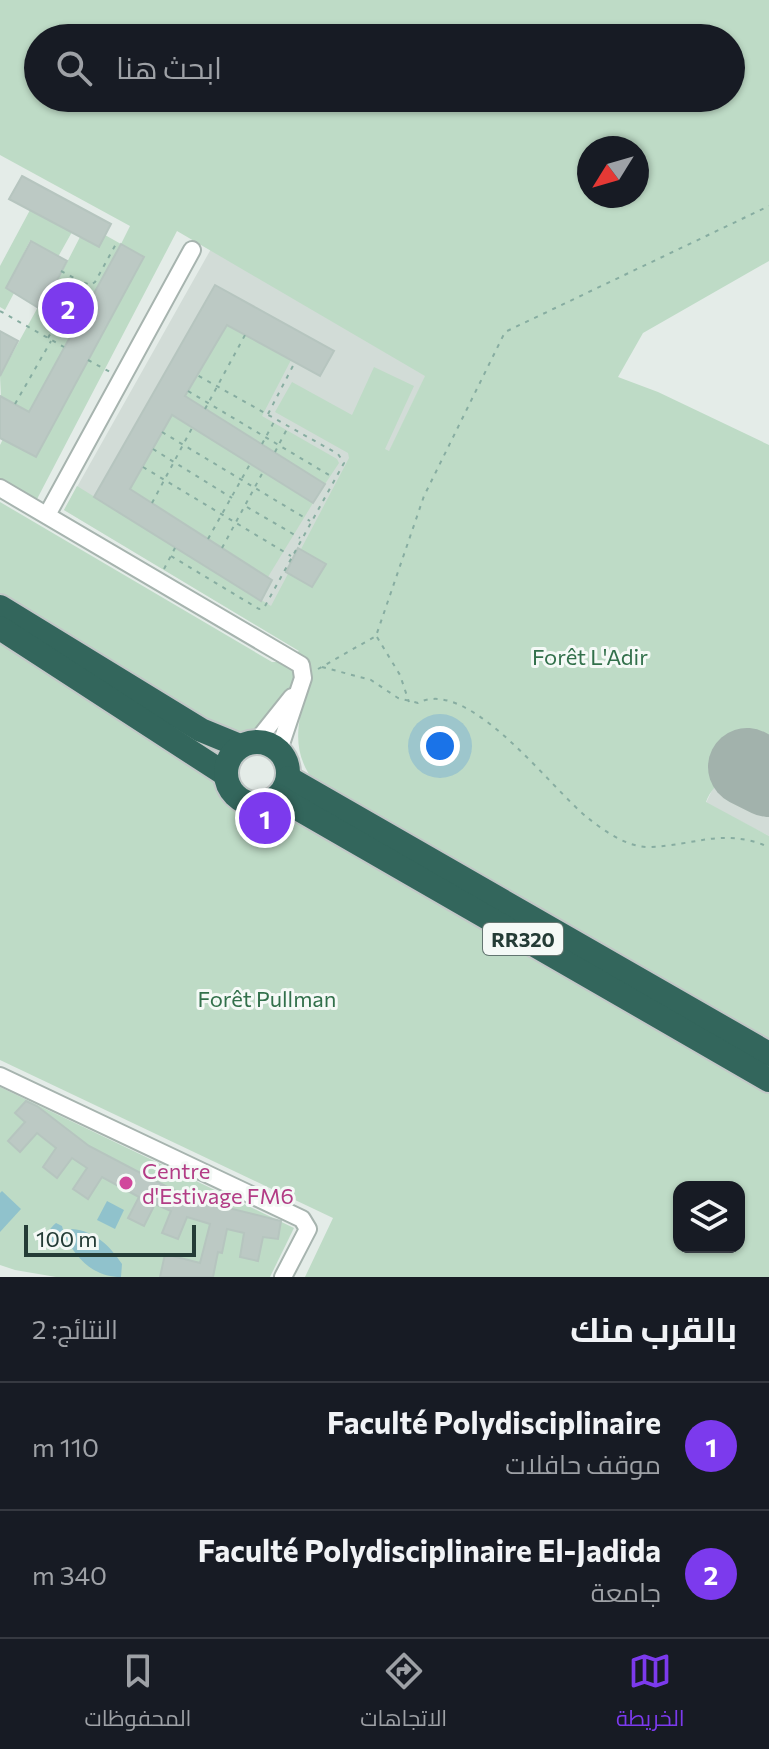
<!DOCTYPE html>
<html lang="ar">
<head>
<meta charset="utf-8">
<style>
	body { margin:0; font-family:Commissioner,Cairo,sans-serif; background:#20242c; color:#f1f3f6; direction:rtl }
	.controls { position:absolute; right:24px; bottom:24px; display:grid; overflow:hidden; border-radius:16px; box-shadow:0 2px 6px #0004 }
	.controls button { width:72px; height:72px; display:grid; place-items:center; padding:0; border:0; border-bottom:2px solid #363941; background:#171b24; color:#f1f3f6; font:40px sans-serif }
	.compass { position:absolute; left:577px; top:136px; width:72px; height:72px; border-radius:50%; background:#171b24; box-shadow:0 2px 6px #0004; rotate:233deg }
	.scale { position:absolute; left:24px; bottom:20px; width:172px; box-sizing:border-box; padding-left:8px; border:4px solid #243c36; border-top:0; font-size:22px; line-height:28px; white-space:nowrap; color:#243c36; -webkit-text-stroke:6px #f4f9f6; paint-order:stroke }
	.you { position:absolute; left:440px; top:746px; width:28px; height:28px; margin:-20px; border:6px solid #fff; border-radius:50%; background:#1a73e8; box-shadow:0 0 0 12px #1a73e833 }
	.badge { display:grid; place-items:center; width:52px; height:52px; border-radius:50%; background:#7c3aed; color:#fff; font-size:26px; font-weight:700 }
	.pin { position:absolute; translate:-50% -50%; border:4px solid #fff; box-shadow:0 2px 8px #0006 }
	.list { margin:0; padding:0; list-style:none }
	h2 { display:flex; justify-content:space-between; align-items:center; height:104px; margin:0; padding:0 32px; font-size:34px }
	h2 small { font-size:26px; font-weight:400; color:#9ea1a6 }
	.list li { display:grid; grid-template-columns:52px 1fr auto; gap:24px; align-items:center; box-sizing:border-box; height:128px; padding:0 32px; border-top:2px solid #363941 }
	.list b { display:block; font-size:30px; white-space:nowrap }
	.list p { margin:0; font-size:26px; white-space:nowrap; color:#9ea1a6 }
	.list em { font-size:26px; font-style:normal; color:#9ea1a6 }
	.icon { flex:none; width:44px; height:44px; fill:none; stroke:currentColor; stroke-width:2; stroke-linecap:round; stroke-linejoin:round }
	.map { position:relative; flex:none; width:769px; height:1277px; overflow:hidden; direction:ltr }
	.search { position:absolute; background:#171b24; box-shadow:0 2px 6px #0004; left:24px; right:24px; top:24px; height:88px; display:flex; align-items:center; gap:20px; box-sizing:border-box; padding:0 28px; border-radius:44px; color:#9ea1a6; font-size:30px }
	.sheet { height:360px; background:#171b24 }
	nav { display:flex; justify-content:space-around; align-items:center; box-sizing:border-box; height:112px; border-top:2px solid #363941; background:#171b24; font-size:22px; color:#9ea1a6 }
	nav a { display:grid; justify-items:center; gap:4px }
	nav .on { color:#7c3aed }
	.map>svg:first-child { display:block }
</style>
</head>
<body>
<div class="map">
<svg width="769" height="1277" viewBox="0 0 769 1277">
	<rect width="100%" height="100%" fill="#e4ece8"/>
	<!-- built -->
	<g fill="#d2dcd7">
		<polygon points="211,249 426,375 365,502 300,651 64,510"/>
		<polygon points="766,759 769,760 769,836 706,803 715,784 734,772"/>
	</g>
	<!-- green -->
	<g fill="#bedbc6" fill-rule="evenodd">
		<path d="M0 0H769V261L643 333 618 377 658 392 769 445V760C744 763 715 778 706 802L769 836V1046L316 784C292 754 296 728 306 693L250 733 234 735 215 729 0 596V502L272 662H281L299 651 64 510 77 486 271 606 349 458 348 453 275 412 292 382 352 415 374 367 414 386 385 449 389 451 425 376 177 231 36 501 0 479V445L3 439 0 376 38 307 43 309 80 237 99 247 105 235 121 244 130 226 0 155ZM38 38H731V98H38ZM589 148H637V196H589Z"/>
		<polygon points="30,210 72,232 58,257 30,241 6,288 14,293 5,310 0,307 0,266"/>
		<polygon points="227,325 291,360 262,416 337,459 339,463 325,484 185,396"/>
		<polygon points="172,415 313,503 268,577 130,489"/>
		<path d="M0 640 212 779C241 838 259 812 309 826L769 1089V1277H305L333 1218 0 1060ZM679 1187H739V1247H679Z"/>
		<polygon points="0,1087 294,1228 270,1277 56,1277 15,1270 0,1265"/>
	</g>
	<!-- water -->
	<g fill="#90c2cc">
		<polygon points="2,1191 21,1209 0,1232 0,1193"/>
		<polygon points="107,1201 124,1210 115,1229 97,1220"/>
		<path d="M56 1223 62 1226 64 1234 72 1229C95 1231 109 1245 122 1264L121 1277C96 1277 79 1262 67 1240H61L52 1249 47 1247C44 1239 49 1228 56 1223Z"/>
	</g>
	<g fill="none" stroke-linecap="round" stroke-linejoin="round">
		<!-- runway -->
		<polyline stroke="#a2b2ac" stroke-width="78" points="747,767 769,778"/>
	</g>
	<!-- building -->
	<g fill="#bcc9c4" stroke="#b6c5bf" stroke-width="2">
		<polygon points="22,176 111,224 99,247 9,199"/>
		<polygon points="31,241 67,261 42,310 6,288"/>
		<polygon points="121,244 144,257 36,457 0,438 0,396 29,412"/>
		<polygon points="215,285 334,351 320,376 227,325 185,396 325,484 313,503 172,415 130,489 272,580 261,601 94,497"/>
		<polygon points="0,331 18,341 0,376"/>
		<polygon points="298,548 326,564 312,587 286,572"/>
		<polygon points="26,1101 37,1106 89,1146 171,1189 204,1202 281,1221 278,1239 263,1237 258,1261 240,1257 244,1233 227,1229 222,1253 218,1252 213,1277 160,1277 165,1254 200,1263 210,1224 187,1217 178,1239 162,1233 171,1211 155,1204 144,1226 128,1218 139,1197 102,1177 88,1199 73,1189 87,1168 72,1158 57,1178 43,1167 56,1148 37,1133 20,1152 8,1141 25,1122 15,1113"/>
	</g>
	<g fill="none" stroke-linecap="round" stroke-linejoin="round">
		<defs>
			<g id="minor">
				<polyline points="0,488 301,665 303,678 279,750"/>
				<polyline points="47,515 192,250"/>
				<polyline points="256,742 292,697"/>
				<polyline points="0,1076 302,1219 308,1229 283,1277"/>
			</g>
			<g id="highway">
				<polyline points="0,607 201,730 240,746"/>
				<polyline points="0,628 225,774"/>
				<circle cx="257" cy="773" r="31"/>
				<polyline points="288,778 769,1054"/>
				<polyline points="278,797 769,1080"/>
			</g>
		</defs>
		<!-- minor casing -->
		<use href="#minor" stroke="#a7b4af" stroke-width="20"/>
		<!-- highway casing -->
		<use href="#highway" stroke="#c2c8c7" stroke-width="28"/>
		<!-- path -->
		<g stroke="#87ada1" stroke-width="2" stroke-dasharray="4 6" stroke-linecap="butt">
			<polyline points="61,271 78,280"/>
			<polyline points="0,311 64,347"/>
			<polyline points="48,338 79,281 91,285 95,282 117,242"/>
			<polyline points="88,360 110,372"/>
			<polyline points="188,391 334,478"/>
			<polyline points="15,404 51,341"/>
			<polyline points="205,409 245,335"/>
			<polyline points="268,414 295,362"/>
			<polyline points="162,432 310,521"/>
			<polyline points="262,444 275,420"/>
			<polyline points="153,449 232,498"/>
			<polyline points="275,452 288,427"/>
			<polyline points="143,467 291,556"/>
			<polyline points="152,503 192,428"/>
			<polyline points="247,507 300,538"/>
			<polyline points="208,539 250,464"/>
			<polyline points="222,548 263,472"/>
			<polyline points="171,556 259,609 264,608 344,463 338,454 197,375"/>
			<polyline points="164,569 175,548"/>
			<polyline points="377,637 400,675 409,702"/>
			<path d="M322 667 371 680 398 698 418 703C469 676 551 789 588 818 604 831 627 847 648 847 695 846 722 827 769 847"/>
			<polyline points="318,669 376,636 424,496 505,332 769,206"/>
		</g>
		<!-- minor -->
		<use href="#minor" stroke="#fff" stroke-width="16"/>
		<!-- highway -->
		<use href="#highway" stroke="#33665c" stroke-width="24"/>
	</g>
	<!-- markers -->
	<circle fill="#d1479c" stroke="#f4f9f6" stroke-width="3" cx="126" cy="1183" r="8"/>
	<g text-anchor="middle" dominant-baseline="central" stroke-width="6" stroke-linejoin="round" paint-order="stroke">
		<!-- shield labels -->
		<rect fill="#f4f9f6" stroke="#627570" stroke-width="2" x="483" y="923" width="80" height="32" rx="6"/>
		<g font-size="20" font-weight="bold" fill="#243c36">
			<text x="523" y="939">RR320</text>
		</g>
		<!-- park labels -->
		<g font-size="22" fill="#32704b" stroke="#f4f9f6">
			<text x="590" y="656">Forêt L'Adir</text>
			<text x="267" y="998">Forêt Pullman</text>
		</g>
		<!-- hotel labels -->
		<g font-size="22" fill="#b23c85" stroke="#f4f9f6" text-anchor="start">
			<text x="142" y="1170">Centre<tspan x="142" dy="25">d'Estivage FM6</tspan></text>
		</g>
	</g>
</svg>
<div class="controls">
<button><svg class="icon" aria-label="layers" viewBox="0 0 24 24"><path d="M12 4l9 5-9 5-9-5zM3 14l9 5 9-5"/></svg></button>
</div>
<svg class="compass" viewBox="-18 -18 36 36"><path d="M0-13l5 13h-10z" fill="#e53935"/><path d="M0 13l5-13h-10z" fill="#9ea1a6"/></svg>
<div class="scale">100 m</div>
<div class="you"></div>
<div class="pin badge" style="left:265px;top:818px">1</div>
<div class="pin badge" style="left:68px;top:308px">2</div>
<div class="search"><svg class="icon" aria-label="search" viewBox="0 0 24 24"><circle cx="10" cy="10" r="6"/><path d="M15 15l6 6"/></svg>ابحث هنا</div>
</div>
<section class="sheet">
<h2>بالقرب منك<small>النتائج: 2</small></h2>
<ul class="list">
<li><span class="badge">1</span><div><b>Faculté Polydisciplinaire</b><p>موقف حافلات</p></div><em>110 m</em></li>
<li><span class="badge">2</span><div><b>Faculté Polydisciplinaire El-Jadida</b><p>جامعة</p></div><em>340 m</em></li>
</ul>
</section>
<nav>
<a class="on"><svg class="icon" aria-label="map" viewBox="0 0 24 24"><path d="M3 6l6-2 6 2 6-2v14l-6 2-6-2-6 2zM9 4v14M15 6v14"/></svg>الخريطة</a>
<a><svg class="icon" aria-label="directions" viewBox="0 0 24 24"><path d="M12 3l9 9-9 9-9-9zM9 14v-3h6M13 9l2 2-2 2"/></svg>الاتجاهات</a>
<a><svg class="icon" aria-label="saved" viewBox="0 0 24 24"><path d="M7 4h10v16l-5-4-5 4z"/></svg>المحفوظات</a>
</nav>
</body>
</html>
